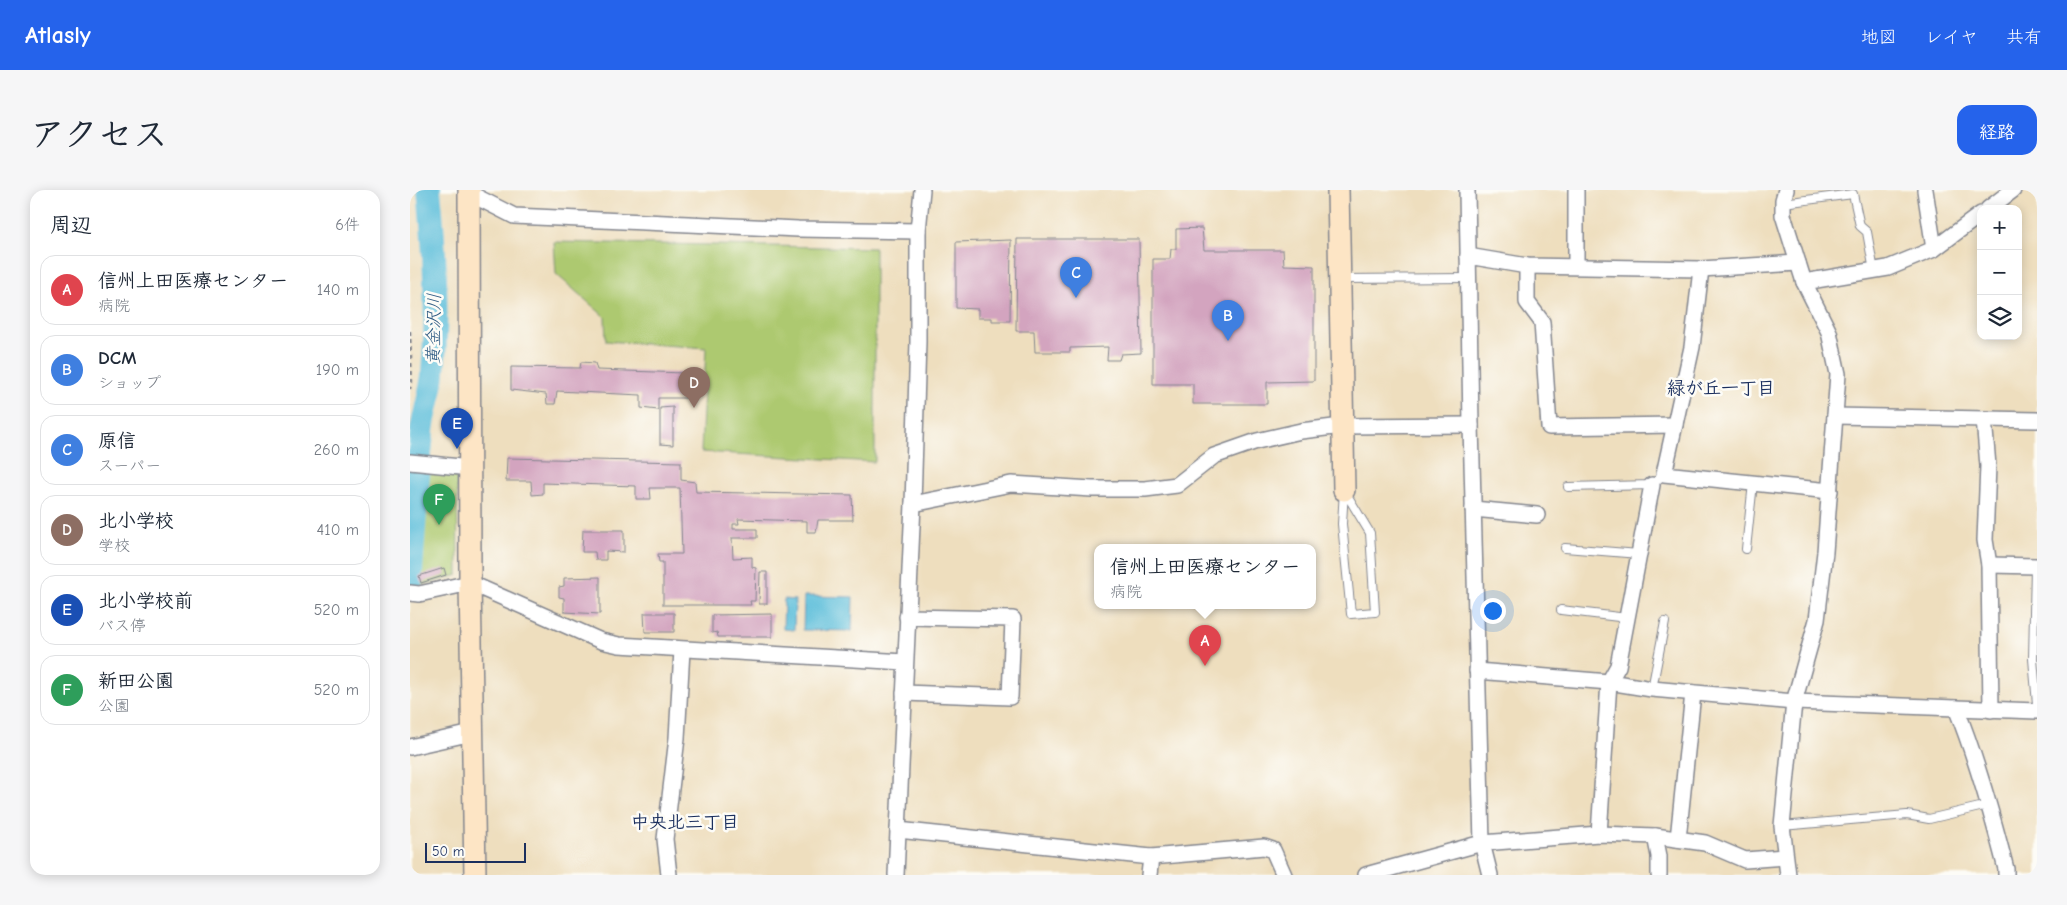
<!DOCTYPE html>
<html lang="ja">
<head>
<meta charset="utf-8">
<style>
	body { margin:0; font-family:"Comic Neue","Klee One",sans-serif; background:#f6f6f7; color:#1f2937 }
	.controls { position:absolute; right:15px; top:15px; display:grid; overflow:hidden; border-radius:10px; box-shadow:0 2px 12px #0003 }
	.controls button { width:45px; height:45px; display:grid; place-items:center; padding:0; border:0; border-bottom:1px solid #e0e1e3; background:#fff; color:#1f2937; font:25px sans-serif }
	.scale { position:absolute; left:15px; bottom:12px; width:101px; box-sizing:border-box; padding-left:5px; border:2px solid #1b2f5e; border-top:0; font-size:14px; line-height:18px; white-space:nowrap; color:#1b2f5e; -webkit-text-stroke:4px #fdfcf7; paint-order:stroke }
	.you { position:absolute; left:1082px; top:420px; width:18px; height:18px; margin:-12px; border:4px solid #fff; border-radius:50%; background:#1a73e8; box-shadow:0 0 0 8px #1a73e833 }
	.badge { display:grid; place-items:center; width:32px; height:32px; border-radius:50%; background:#2563eb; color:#fff; font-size:16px; font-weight:700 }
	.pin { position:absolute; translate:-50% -41px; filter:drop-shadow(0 1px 2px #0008) }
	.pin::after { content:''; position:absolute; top:26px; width:18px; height:15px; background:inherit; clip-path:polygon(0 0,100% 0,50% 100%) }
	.popup { position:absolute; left:684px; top:354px; width:222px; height:65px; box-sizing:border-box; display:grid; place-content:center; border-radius:10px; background:#fff; filter:drop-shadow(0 1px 4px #0005); font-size:16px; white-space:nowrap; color:#747a83 }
	.popup b { font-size:19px; color:#1f2937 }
	.popup::after { content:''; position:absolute; left:50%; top:100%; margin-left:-10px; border:10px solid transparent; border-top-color:#fff }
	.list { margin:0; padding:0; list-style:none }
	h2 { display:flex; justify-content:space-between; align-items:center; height:65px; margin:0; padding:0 20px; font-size:21px }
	h2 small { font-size:16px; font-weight:400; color:#747a83 }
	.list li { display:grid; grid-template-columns:32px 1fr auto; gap:15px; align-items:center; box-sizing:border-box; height:70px; margin:0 10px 10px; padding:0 10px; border:1px solid #e0e1e3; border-radius:15px }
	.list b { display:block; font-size:19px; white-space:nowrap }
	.list p { margin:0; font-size:16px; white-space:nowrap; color:#747a83 }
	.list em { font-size:16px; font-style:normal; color:#747a83 }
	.icon { flex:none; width:28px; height:28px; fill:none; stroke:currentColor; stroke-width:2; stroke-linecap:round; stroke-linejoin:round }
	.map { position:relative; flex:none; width:1627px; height:685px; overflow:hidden; border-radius:15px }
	header { display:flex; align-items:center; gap:30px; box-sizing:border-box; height:70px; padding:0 25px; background:#2563eb; color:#fff }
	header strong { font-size:24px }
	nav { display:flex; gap:28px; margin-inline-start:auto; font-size:18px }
	.intro { display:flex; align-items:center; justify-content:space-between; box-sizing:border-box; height:120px; padding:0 30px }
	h1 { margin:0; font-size:35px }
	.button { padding:12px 22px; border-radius:15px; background:#2563eb; color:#fff; font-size:18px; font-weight:700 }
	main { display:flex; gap:30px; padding:0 30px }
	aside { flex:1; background:#fff; border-radius:15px; box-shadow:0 2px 12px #0003 }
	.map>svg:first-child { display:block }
</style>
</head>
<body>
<header>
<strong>Atlasly</strong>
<nav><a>地図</a><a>レイヤ</a><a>共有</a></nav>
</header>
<div class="intro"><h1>アクセス</h1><a class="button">経路</a></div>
<main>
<aside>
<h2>周辺<small>6件</small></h2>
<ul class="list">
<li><span class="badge" style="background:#e0444e">A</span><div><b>信州上田医療センター</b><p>病院</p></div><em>140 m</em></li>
<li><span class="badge" style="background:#3f7fe0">B</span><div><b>DCM</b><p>ショップ</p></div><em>190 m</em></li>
<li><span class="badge" style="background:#3f7fe0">C</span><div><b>原信</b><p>スーパー</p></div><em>260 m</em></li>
<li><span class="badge" style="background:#8d6e63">D</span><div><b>北小学校</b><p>学校</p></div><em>410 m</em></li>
<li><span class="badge" style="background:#1a4fb4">E</span><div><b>北小学校前</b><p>バス停</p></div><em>520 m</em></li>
<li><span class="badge" style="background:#2e9e5b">F</span><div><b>新田公園</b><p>公園</p></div><em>520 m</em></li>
</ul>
</aside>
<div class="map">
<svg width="1627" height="685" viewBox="0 0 1627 685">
	<rect width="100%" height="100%" fill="#fdfcf7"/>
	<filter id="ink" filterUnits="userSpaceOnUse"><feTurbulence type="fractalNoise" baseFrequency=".02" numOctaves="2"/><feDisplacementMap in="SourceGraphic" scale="10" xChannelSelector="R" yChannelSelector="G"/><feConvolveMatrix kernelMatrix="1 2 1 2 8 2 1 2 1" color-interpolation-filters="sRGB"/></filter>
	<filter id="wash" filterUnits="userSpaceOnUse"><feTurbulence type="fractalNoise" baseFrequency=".0096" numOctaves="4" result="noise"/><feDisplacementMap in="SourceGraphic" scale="20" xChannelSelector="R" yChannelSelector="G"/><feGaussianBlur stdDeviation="1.12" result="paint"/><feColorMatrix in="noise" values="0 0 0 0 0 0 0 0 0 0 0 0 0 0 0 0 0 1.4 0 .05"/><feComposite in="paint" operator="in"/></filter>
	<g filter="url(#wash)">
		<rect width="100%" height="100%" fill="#eedebe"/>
		<!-- green -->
		<g fill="#adc96f" stroke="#647c66">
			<polygon points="144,52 465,58 465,272 291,262 296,158 196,151 195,127 146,84"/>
			<polygon points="15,283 47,285 48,385 5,397"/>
		</g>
		<!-- water -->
		<g fill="#5cbeda" stroke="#3c769c">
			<polygon points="394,406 443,407 442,441 393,440"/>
			<polygon points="374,409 385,410 384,440 373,439"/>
		</g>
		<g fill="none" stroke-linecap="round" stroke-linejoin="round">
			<!-- river -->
			<path stroke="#5cbeda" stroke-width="24" d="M0 397C3 345 7 294 12 242 14 222 22 202 23 182 28 122 25 60 19 0"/>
		</g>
		<g id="blocks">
			<!-- building -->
			<g fill="#d3a4bf">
				<polygon points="792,38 794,60 873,60 874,75 904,76 904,191 857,192 857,214 783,214 783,194 743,194 743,69 760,69 761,59 766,59 766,39"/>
				<polygon points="607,49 729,49 731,163 711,164 709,170 697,170 698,157 660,158 660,162 625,162 624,141 606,141"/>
				<polygon points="601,50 600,131 582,131 582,128 568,128 568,119 546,118 546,52"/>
				<polygon points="171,172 185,173 187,180 275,183 276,208 248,208 248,220 231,218 231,205 147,201 145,214 137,214 136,204 101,200 101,177 170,178"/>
				<polygon points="263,217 263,255 250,254 250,218"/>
				<polygon points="97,268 271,272 271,290 285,292 286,302 442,305 443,330 408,330 406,342 397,342 397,331 328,329 329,334 323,334 323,339 347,339 347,348 322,348 323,368 342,367 342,377 346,378 345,411 340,411 341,415 253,415 253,372 249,372 248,364 272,364 270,298 240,298 241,309 226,309 226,296 133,293 133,304 122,305 121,291 96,291"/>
				<polygon points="173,340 214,340 214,362 196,361 196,370 186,370 185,362 172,362"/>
				<polygon points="34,378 36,385 11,393 9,386"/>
				<polygon points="350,382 357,382 357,414 349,414"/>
				<polygon points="190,387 190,424 154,422 154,408 149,407 149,397 154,396 154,388"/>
				<polygon points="234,423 264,423 264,442 235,442"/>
				<polygon points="362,424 362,447 308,447 307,442 302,443 302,425"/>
			</g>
		</g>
	</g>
	<g filter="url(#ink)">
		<use href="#blocks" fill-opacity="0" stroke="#84868e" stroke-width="1"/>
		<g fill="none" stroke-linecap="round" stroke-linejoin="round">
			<defs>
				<g id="lane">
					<polyline points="1373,13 1443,4 1450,36 1457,42 1464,81"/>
					<polyline points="931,89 1059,88"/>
					<polyline points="1158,297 1242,295 1254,284"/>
					<polygon points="934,300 960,343 965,422 941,424 932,334"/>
					<polyline points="1155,358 1229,364"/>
					<polyline points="1336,359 1343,293"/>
					<polyline points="1625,376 1623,469 1627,514"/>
					<polyline points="1151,420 1217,428"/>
					<polyline points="1242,499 1255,432"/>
					<polyline points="1372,636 1497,625 1519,629 1578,615"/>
				</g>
				<g id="street">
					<polyline points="1057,0 1061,235 1072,653 1080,685"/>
					<polyline points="1166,0 1166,76"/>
					<polyline points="1376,0 1373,10 1373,25 1394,92 1419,142 1428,184 1415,362 1407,430 1384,512 1372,636 1378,685"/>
					<polyline points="1515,0 1524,59"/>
					<polyline points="59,3 104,26 388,39 508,41"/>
					<polyline points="1578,19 1603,0"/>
					<polyline points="1058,66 1117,76 1291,79 1388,73"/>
					<polyline points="1117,76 1117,112 1132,132 1139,237 1265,235"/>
					<polyline points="1291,79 1282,157 1254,284 1420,301"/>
					<polyline points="1394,92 1478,78 1524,59 1571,24"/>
					<polyline points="1425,226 1627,230"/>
					<polyline points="1574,229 1578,276 1575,350 1579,375 1581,520"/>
					<polyline points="0,272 60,278"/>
					<polyline points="503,314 601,294 682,299 735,299 767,295 804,266 847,251 891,241 932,236 1061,235"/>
					<polyline points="1063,319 1127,325"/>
					<polyline points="1579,375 1627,376"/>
					<polyline points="0,403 9,404 60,393 191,451 209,455 495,472"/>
					<polyline points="1067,481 1199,492 1242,499 1384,512 1627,521"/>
					<polyline points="494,503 600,507 603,429 497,427"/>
					<path d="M1546 518C1567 570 1582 624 1596 679V685"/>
					<polyline points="0,557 62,543"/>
					<polyline points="488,640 741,667 854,657 863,660 874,685"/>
					<polyline points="1189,644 1199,492 1208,476 1242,295"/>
					<polyline points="1245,646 1249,666 1249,685"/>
					<polyline points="1268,649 1283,503"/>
					<polyline points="259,685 255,649 267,548 272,460"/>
					<polyline points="486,685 503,314 508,152 508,41 512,0"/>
					<polyline points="739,685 741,667"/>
					<polyline points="956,685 1072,653 1189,644 1245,646 1295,653 1335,670 1375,667"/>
				</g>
				<g id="secondary">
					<polyline points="59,0 60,393 65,685"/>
					<polyline points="928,0 934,300"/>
				</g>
			</defs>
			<!-- lane casing -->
			<use href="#lane" stroke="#84868e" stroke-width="10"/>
			<!-- street casing -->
			<use href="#street" stroke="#84868e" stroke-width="18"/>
			<!-- secondary casing -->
			<use href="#secondary" stroke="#84868e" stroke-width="24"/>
			<!-- path -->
			<polyline stroke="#84868e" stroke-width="2.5" stroke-dasharray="4 4" stroke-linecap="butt" points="0,141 2,192 0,199"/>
			<!-- lane -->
			<use href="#lane" stroke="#fff" stroke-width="8"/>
			<!-- street -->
			<use href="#street" stroke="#fff" stroke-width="15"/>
			<!-- secondary -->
			<use href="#secondary" stroke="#fde5c5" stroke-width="21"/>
		</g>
	</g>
	<g text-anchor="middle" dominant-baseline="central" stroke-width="5" stroke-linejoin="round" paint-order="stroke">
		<!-- water labels -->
		<g font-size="18" font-style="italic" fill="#2e5a83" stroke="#fdfcf7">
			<text transform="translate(24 139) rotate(-89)">黄金沢川</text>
		</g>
		<!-- neighbourhood labels -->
		<g font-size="18" font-weight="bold" fill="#1b2f5e" stroke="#fdfcf7">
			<text x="1311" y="198">緑が丘一丁目</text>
			<text x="275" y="632">中央北三丁目</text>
		</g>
	</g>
</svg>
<div class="controls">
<button>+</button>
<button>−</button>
<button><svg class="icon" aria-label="layers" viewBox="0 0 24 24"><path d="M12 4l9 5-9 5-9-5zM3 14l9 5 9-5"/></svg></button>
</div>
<div class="scale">50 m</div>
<div class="you"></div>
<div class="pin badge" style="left:795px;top:476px;background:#e0444e">A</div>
<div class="popup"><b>信州上田医療センター</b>病院</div>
<div class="pin badge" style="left:818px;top:151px;background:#3f7fe0">B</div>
<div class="pin badge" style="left:666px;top:108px;background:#3f7fe0">C</div>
<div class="pin badge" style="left:284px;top:218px;background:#8d6e63">D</div>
<div class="pin badge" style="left:47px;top:259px;background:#1a4fb4">E</div>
<div class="pin badge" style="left:29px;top:335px;background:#2e9e5b">F</div>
</div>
</main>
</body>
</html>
